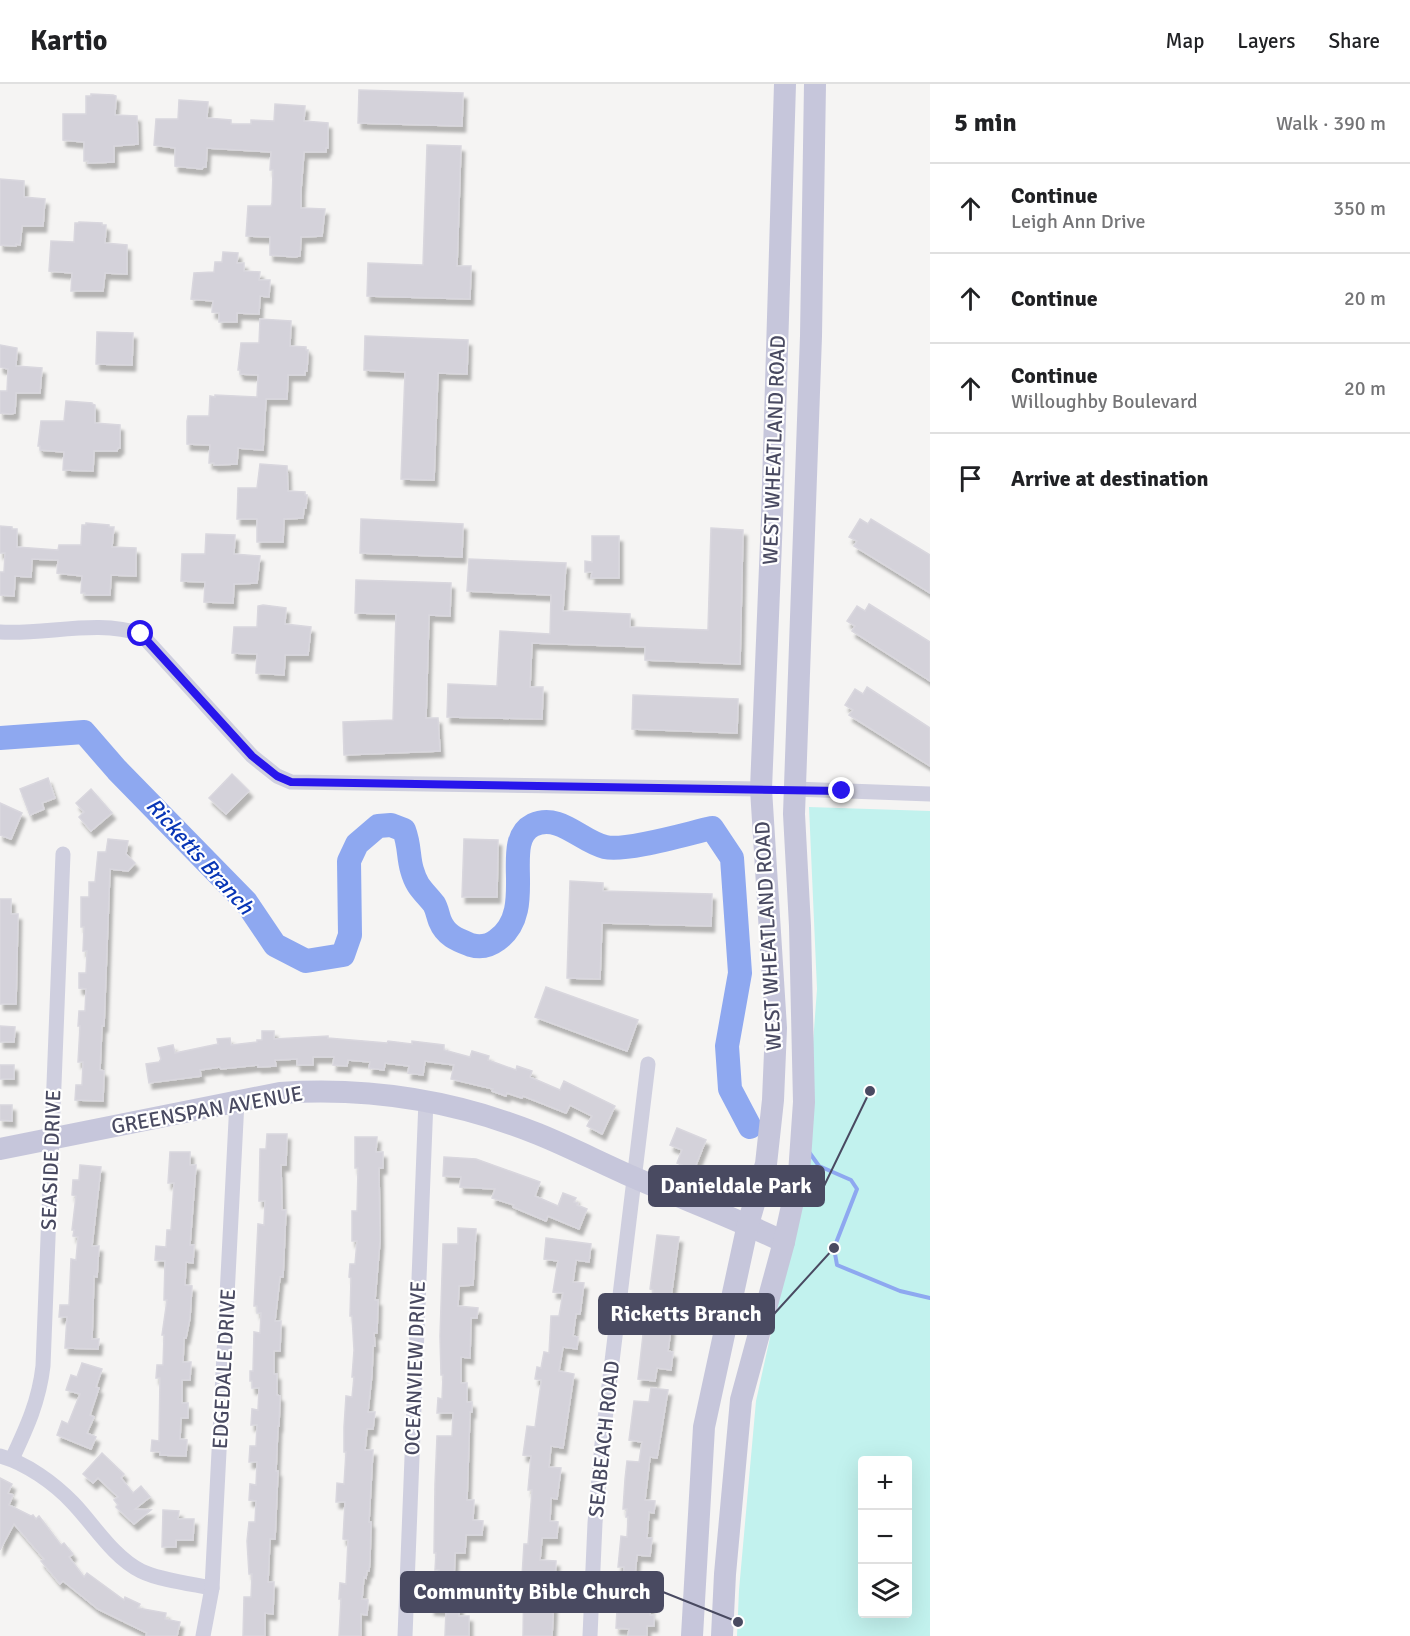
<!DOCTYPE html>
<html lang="en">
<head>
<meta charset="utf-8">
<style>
	body { margin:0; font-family:Signika,sans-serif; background:#f6f6f6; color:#202124 }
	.controls { position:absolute; right:18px; bottom:18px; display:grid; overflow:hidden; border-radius:6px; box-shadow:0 6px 24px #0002 }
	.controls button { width:54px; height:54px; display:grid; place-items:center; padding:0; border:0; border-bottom:2px solid #e0e0e0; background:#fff; color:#202124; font:30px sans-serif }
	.stop { position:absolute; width:18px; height:18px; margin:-14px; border:4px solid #2816ec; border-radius:50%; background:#fff }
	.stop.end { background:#2816ec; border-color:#fff; box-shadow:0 2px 6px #0008 }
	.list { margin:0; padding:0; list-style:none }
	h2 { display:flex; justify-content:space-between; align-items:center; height:78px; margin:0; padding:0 24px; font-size:26px }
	h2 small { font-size:20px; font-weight:400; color:#757577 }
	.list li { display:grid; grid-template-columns:39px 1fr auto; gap:18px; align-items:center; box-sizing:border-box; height:90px; padding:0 24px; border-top:2px solid #e0e0e0 }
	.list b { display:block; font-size:22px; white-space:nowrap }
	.list p { margin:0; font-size:20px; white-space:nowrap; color:#757577 }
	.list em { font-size:20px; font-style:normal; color:#757577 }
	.icon { flex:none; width:33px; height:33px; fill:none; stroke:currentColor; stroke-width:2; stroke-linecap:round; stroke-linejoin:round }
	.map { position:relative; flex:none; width:930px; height:1552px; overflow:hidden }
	header { display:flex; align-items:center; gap:36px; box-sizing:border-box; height:84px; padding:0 30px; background:#fff; border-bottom:2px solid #e0e0e0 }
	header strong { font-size:28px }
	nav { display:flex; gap:33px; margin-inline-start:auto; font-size:21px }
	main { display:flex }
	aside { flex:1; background:#fff }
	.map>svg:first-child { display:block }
</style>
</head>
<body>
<header>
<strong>Kartio</strong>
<nav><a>Map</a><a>Layers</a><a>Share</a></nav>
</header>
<main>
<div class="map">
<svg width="930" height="1552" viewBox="0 0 930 1552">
	<defs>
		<filter id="shadow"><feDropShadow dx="3.5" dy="6" stdDeviation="1.5" flood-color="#0004"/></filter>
	</defs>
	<rect width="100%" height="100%" fill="#f5f4f3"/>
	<!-- green -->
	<path fill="#c2f2ee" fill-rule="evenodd" d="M809 723 930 727V1552H737L739 1506 756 1317 802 1109 817 905ZM862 1376H908V1530H862Z"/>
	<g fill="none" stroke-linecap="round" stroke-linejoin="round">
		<!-- stream -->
		<polyline stroke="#8ea8f0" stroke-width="4" points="809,1068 819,1082 851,1096 857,1105 834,1164 837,1181 900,1207 930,1214"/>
		<!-- river -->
		<path stroke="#8ea8f0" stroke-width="24" d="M0 654 84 648 117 686 246 818 275 861 306 877 343 871 350 851 349 777 357 760 378 742 391 741 404 746C410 762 408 773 412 786 417 804 424 807 434 820 437 825 438 832 440 837 446 852 458 856 471 861 481 864 489 862 497 856 539 826 499 758 533 741 560 729 580 757 605 763 626 768 689 749 712 744L732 774 740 889 727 962 730 1005 750 1043"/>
	</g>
	<!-- building -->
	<g fill="#d4d2da" stroke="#d9d7de" stroke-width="1.5" filter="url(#shadow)">
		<polygon points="359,6 463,9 462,42 358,39"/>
		<polygon points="91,10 113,11 116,12 115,31 137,32 138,60 114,62 114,78 88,79 88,77 84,77 84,58 63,56 63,30 86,30 86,12 91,12"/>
		<polygon points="179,16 208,18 207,34 231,36 231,40 251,40 251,36 274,37 275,20 305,22 304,37 328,39 328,64 326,64 326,68 304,68 301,106 301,124 325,125 322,152 301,153 300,172 295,173 270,171 270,153 246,152 248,122 271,122 272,119 273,86 270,86 271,68 207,64 206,83 203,83 202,85 175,82 175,64 154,61 156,35 178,35"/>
		<polygon points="427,61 461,62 457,182 471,182 470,215 367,212 368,179 423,181"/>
		<polygon points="0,95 24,97 24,113 45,115 43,142 22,142 20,161 16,160 16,162 0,161"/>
		<polygon points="79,138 102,139 102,141 106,141 105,159 127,161 127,190 105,189 103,207 71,207 72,189 49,187 51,157 74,158 75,139 79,139"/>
		<polygon points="223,168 238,169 237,179 244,179 244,187 260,188 259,196 270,196 269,213 260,212 259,230 237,229 237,238 219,238 219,229 212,228 213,217 191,215 194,189 214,188 215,178 222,178"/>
		<polygon points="260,235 291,237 290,262 306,263 306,266 308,266 307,287 305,287 305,291 288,291 287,315 266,315 263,366 238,364 237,380 214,381 214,379 209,379 210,361 187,360 187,337 188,332 209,332 210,312 215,313 215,311 257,313 258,291 240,290 240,286 238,286 241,259 259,259"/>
		<polygon points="97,248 133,249 132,281 96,280"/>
		<polygon points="365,252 468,256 467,290 438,289 434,396 401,395 405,288 364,286"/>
		<polygon points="0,261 17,264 16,282 42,284 40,309 16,309 15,329 11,330 0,329 0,307 7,307 8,285 0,283"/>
		<polygon points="66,317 92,319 92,320 95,321 95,339 120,341 120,364 118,364 117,367 94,367 93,387 63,386 64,368 40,366 40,362 38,362 41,337 64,337"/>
		<polygon points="260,380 287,382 288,407 305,408 305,411 307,411 306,424 304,424 303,434 284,435 283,458 257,458 257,435 237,435 238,404 257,404"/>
		<polygon points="361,435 463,440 462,473 360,469"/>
		<polygon points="860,435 868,440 871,435 930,471 930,509 854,462 857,457 849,453"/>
		<polygon points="86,439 109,441 109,443 114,443 112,463 136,464 136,492 111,491 110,511 85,511 85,509 81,509 82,492 57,489 58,476 32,475 31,493 15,492 14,512 0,511 0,488 4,488 5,469 0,469 0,442 12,443 12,445 17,445 17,463 58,466 59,461 81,461 82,441 86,441"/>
		<polygon points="711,444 743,446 740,580 645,576 645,563 532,559 530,603 543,603 542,635 447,633 448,600 497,602 500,547 550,550 551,511 467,507 469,475 566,479 563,527 630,530 630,543 708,546"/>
		<polygon points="206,450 235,451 234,470 260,472 257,499 234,500 233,519 204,518 205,498 181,497 182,470 205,470"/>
		<polygon points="592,452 619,452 619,494 591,494 592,488 585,488 585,477 592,478"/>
		<polygon points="356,496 451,499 450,532 429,531 426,634 438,634 440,667 344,671 343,638 393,636 396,530 355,529"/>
		<polygon points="869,520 930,558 930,597 852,547 855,542 847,537 857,522 865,527"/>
		<polygon points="263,521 286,524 285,540 311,543 308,571 285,571 284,591 256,589 257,570 232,569 234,543 257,543 258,522"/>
		<polygon points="867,603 930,644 930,682 849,631 853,626 845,621 855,605 863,610"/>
		<polygon points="633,611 738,615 737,649 632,645"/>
		<polygon points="232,690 249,707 226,730 209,714"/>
		<polygon points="48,694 55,714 42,719 44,725 30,731 20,705"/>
		<polygon points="91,705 112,729 91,747 79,733 84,728 76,719"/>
		<polygon points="0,719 22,729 11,755 0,751"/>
		<polygon points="108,755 128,757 126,770 135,779 128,787 110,785 104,942 102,942 100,986 104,987 103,1017 75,1016 76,1001 82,1001 83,978 78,978 80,942 78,942 79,927 85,927 86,905 79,904 79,889 86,889 87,867 83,867 84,843 81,843 81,813 89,813 89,798 95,798 98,768 106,768"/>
		<polygon points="464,755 498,756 497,813 462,813"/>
		<polygon points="570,797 603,799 603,807 712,810 711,842 602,839 600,895 567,894"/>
		<polygon points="0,815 11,815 11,830 18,830 16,920 0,920"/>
		<polygon points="546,903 638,936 627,967 535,933"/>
		<polygon points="0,942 15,943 14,958 0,958"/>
		<polygon points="262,947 274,947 274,955 328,952 328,954 387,959 388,957 412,960 412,957 444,961 444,966 470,973 472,967 489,972 488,976 516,986 517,982 532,987 530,993 560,1006 564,997 615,1022 602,1050 587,1042 592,1032 570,1021 566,1029 523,1012 522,1014 507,1009 506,1012 492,1007 493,1005 451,995 454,981 425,977 423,991 408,989 409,982 385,979 384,986 369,984 370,978 348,976 347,982 333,981 334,973 313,973 313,981 297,981 297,975 275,976 276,982 258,983 258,981 221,985 220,983 200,986 201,992 149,999 146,980 159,978 161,975 158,964 173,961 175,969 218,960 217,955 230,954 231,961 257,958 257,956 262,956"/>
		<rect x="0" y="981" width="14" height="14"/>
		<polygon points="0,1021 12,1021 12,1037 0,1036"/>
		<polygon points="677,1044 706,1056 694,1086 677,1079 682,1066 670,1061"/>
		<polygon points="267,1050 287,1050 286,1081 281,1081 282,1126 286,1126 283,1193 280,1193 275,1237 281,1237 280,1267 274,1267 274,1290 277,1290 277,1311 280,1312 279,1342 278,1342 276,1387 278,1387 275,1455 270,1455 268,1498 274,1498 273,1530 265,1529 265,1552 243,1552 244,1513 251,1513 252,1490 249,1490 247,1457 249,1438 255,1438 256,1417 249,1416 250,1400 256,1401 257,1378 249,1378 250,1362 256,1362 257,1341 251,1341 252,1325 258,1326 259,1304 252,1304 252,1297 250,1297 250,1287 253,1287 254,1248 260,1249 261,1229 257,1229 257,1222 254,1222 258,1140 264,1141 265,1117 259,1117 260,1065 266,1065"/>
		<polygon points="355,1053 377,1053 376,1068 383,1068 383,1084 379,1084 380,1157 375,1216 378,1216 377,1249 374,1249 375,1262 373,1262 372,1290 368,1328 375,1328 373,1345 367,1345 365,1366 373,1366 369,1438 371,1438 370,1476 369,1487 367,1487 366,1494 364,1493 362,1515 368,1516 367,1531 361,1530 361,1552 339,1552 341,1515 339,1515 340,1499 346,1500 348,1456 343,1455 345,1418 336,1418 337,1399 344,1400 346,1368 344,1368 344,1343 346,1312 352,1313 354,1293 352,1293 354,1266 352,1232 350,1232 351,1194 349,1193 350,1180 355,1180 357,1157 352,1157 352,1127 357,1127 358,1084 355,1084"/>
		<polygon points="170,1068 190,1068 190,1081 196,1081 190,1161 194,1161 193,1179 186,1178 185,1201 192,1202 190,1234 186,1254 184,1254 183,1278 191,1278 190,1296 182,1296 182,1319 188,1319 188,1334 181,1334 180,1355 187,1356 186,1372 160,1371 160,1368 151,1367 152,1356 159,1357 160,1294 156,1294 157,1281 163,1281 164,1251 162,1251 167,1216 164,1216 165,1177 155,1176 156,1162 166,1163 167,1146 171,1146 174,1099 168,1099"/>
		<polygon points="444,1073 476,1075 540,1098 535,1112 558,1122 563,1109 576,1114 574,1118 578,1119 577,1121 587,1125 579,1145 548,1132 546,1137 513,1123 514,1121 492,1114 495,1105 460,1103 461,1093 443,1092"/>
		<polygon points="80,1081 101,1083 92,1162 99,1162 97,1193 94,1192 92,1255 99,1255 98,1265 65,1264 67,1233 59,1233 60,1221 69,1221 71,1175 76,1176 78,1153 73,1152 74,1146 72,1146 76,1112 72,1111 73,1096 79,1096"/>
		<polygon points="458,1144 476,1145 473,1201 459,1202 458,1222 478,1224 477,1234 471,1234 470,1274 461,1273 461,1299 467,1299 467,1318 472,1318 472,1328 470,1328 467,1416 474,1416 473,1436 483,1437 482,1451 466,1451 465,1469 455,1469 454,1495 461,1495 459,1532 469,1532 469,1552 445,1552 446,1526 431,1525 432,1511 438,1511 439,1486 435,1486 436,1469 434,1469 435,1400 437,1352 452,1352 453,1329 437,1329 438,1314 442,1315 443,1291 441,1291 440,1252 443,1160 458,1160"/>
		<polygon points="657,1151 679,1153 669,1229 669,1244 671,1245 668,1267 673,1268 671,1286 657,1284 655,1297 638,1295 644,1242 650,1242 653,1206 650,1205"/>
		<polygon points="546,1154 591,1160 589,1178 576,1176 573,1198 584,1199 580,1230 576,1230 573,1252 578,1253 577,1265 563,1263 559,1287 574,1290 563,1364 551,1362 549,1383 561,1384 557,1415 551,1414 550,1437 558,1438 557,1454 542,1454 540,1476 556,1477 552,1552 523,1552 524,1492 522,1492 524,1460 528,1460 532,1406 528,1406 531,1372 523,1371 527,1342 535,1343 541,1299 541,1296 535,1295 537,1283 541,1284 544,1268 549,1269 551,1232 559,1232 563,1209 553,1208 558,1177 544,1175"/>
		<polygon points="82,1279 102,1285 96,1303 99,1304 90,1331 94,1333 87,1349 96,1353 91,1365 57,1351 62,1337 68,1340 80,1310 66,1306 71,1291 77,1293"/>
		<polygon points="651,1304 668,1306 657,1374 650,1373 645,1416 655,1417 654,1429 649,1428 647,1454 652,1454 650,1472 637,1471 635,1491 645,1491 644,1508 651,1508 650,1531 654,1531 654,1542 647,1542 647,1552 628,1552 629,1545 616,1544 618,1507 623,1507 624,1483 618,1483 621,1452 627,1453 628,1433 626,1433 627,1425 623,1425 625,1395 627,1377 639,1378 642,1358 629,1356 634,1317 649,1318"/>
		<polygon points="102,1369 124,1390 121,1394 133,1409 141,1402 150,1413 135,1425 151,1426 134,1440 116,1423 118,1421 114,1416 118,1413 98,1394 93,1399 83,1390"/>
		<polygon points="0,1394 12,1400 8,1409 13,1411 9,1421 31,1432 33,1431 36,1435 39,1432 61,1461 64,1459 73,1470 69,1473 84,1493 87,1489 124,1516 125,1513 140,1520 138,1524 166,1529 165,1535 180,1538 177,1552 146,1552 147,1549 98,1525 63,1497 60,1500 41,1477 44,1475 14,1440 0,1466"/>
		<polygon points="163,1426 179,1427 178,1435 194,1435 193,1456 176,1456 176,1463 162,1463"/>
	</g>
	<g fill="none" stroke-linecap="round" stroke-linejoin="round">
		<!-- street -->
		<g stroke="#cfcfdf" stroke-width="15">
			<path d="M0 548C46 551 98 535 141 550L252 672 277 692 291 698 761 705"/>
			<polyline points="794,705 930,710"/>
			<path d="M0 1372C26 1379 54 1399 73 1419 94 1441 113 1473 141 1487 159 1496 192 1500 212 1504"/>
			<path d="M12 1375C27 1343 39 1317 43 1282L63 770"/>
			<polyline points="203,1552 212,1504 237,1017"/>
			<polyline points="405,1552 426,1016"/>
			<polyline points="590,1552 595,1439 602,1360 648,980"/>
		</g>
		<!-- secondary -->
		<g stroke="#c6c6db" stroke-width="22">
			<path d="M0 1065 280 1009C368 1003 456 1017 538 1050 570 1063 601 1079 633 1093 683 1115 735 1134 784 1158"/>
			<polyline points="692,1552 704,1343 748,1140 766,1080 773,1016 776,944 761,705 772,433 785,0"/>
			<polyline points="722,1552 725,1490 741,1316 784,1158 799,1090 804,1018 800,842 794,730 811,252 815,0"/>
		</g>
	</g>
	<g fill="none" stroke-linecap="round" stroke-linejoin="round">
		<!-- route -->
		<polyline stroke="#2816ec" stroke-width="8" points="141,550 252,672 277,692 291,698 842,707"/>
	</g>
	<g text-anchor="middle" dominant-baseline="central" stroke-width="4.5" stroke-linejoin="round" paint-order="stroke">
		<!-- street labels -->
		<g font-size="21" fill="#494a61" stroke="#fff">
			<text transform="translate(774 366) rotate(-88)">WEST WHEATLAND ROAD</text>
			<text transform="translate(768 852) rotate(-93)">WEST WHEATLAND ROAD</text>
			<text transform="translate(207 1026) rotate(-10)">GREENSPAN AVENUE</text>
			<text transform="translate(51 1076) rotate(-88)">SEASIDE DRIVE</text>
			<text transform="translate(415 1284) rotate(-88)">OCEANVIEW DRIVE</text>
			<text transform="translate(224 1285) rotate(-87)">EDGEDALE DRIVE</text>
			<text transform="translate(604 1355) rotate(-84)">SEABEACH ROAD</text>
		</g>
		<!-- water labels -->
		<g font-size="22" font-style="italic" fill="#0836b6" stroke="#fff">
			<text transform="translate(200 772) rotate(48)">Ricketts Branch</text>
		</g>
	</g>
	<!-- callouts -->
	<path fill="none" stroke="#494a61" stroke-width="2" d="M870 1007L824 1102M834 1164L774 1230M738 1538L663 1508"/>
	<g fill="#494a61" stroke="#fff" stroke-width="2">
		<circle cx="870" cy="1007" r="6"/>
		<circle cx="834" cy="1164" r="6"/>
		<circle cx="738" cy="1538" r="6"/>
	</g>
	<g fill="#494a61" stroke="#494a61" stroke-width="2">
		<rect x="649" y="1082" width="175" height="40" rx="6"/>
		<rect x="599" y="1210" width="175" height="40" rx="6"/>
		<rect x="401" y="1488" width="262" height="40" rx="6"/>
	</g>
	<g font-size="22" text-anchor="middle" font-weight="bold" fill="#fff">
		<text x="736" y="1109">Danieldale Park</text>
		<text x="686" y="1237">Ricketts Branch</text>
		<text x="532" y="1515">Community Bible Church</text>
	</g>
</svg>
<div class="controls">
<button>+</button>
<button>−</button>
<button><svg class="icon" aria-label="layers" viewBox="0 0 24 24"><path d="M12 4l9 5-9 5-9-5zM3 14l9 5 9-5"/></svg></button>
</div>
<div class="stop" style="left:141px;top:550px"></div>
<div class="stop end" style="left:842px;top:707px"></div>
</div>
<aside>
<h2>5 min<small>Walk · 390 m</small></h2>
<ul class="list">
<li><svg class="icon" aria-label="ahead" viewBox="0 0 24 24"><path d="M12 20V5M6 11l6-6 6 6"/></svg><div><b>Continue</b><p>Leigh Ann Drive</p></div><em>350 m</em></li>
<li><svg class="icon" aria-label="ahead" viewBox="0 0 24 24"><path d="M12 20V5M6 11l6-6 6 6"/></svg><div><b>Continue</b></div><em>20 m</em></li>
<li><svg class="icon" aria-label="ahead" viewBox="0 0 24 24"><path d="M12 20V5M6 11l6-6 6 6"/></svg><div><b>Continue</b><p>Willoughby Boulevard</p></div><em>20 m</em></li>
<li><svg class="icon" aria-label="arrive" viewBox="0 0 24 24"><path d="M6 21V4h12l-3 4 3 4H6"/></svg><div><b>Arrive at destination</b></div></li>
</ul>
</aside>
</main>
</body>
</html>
